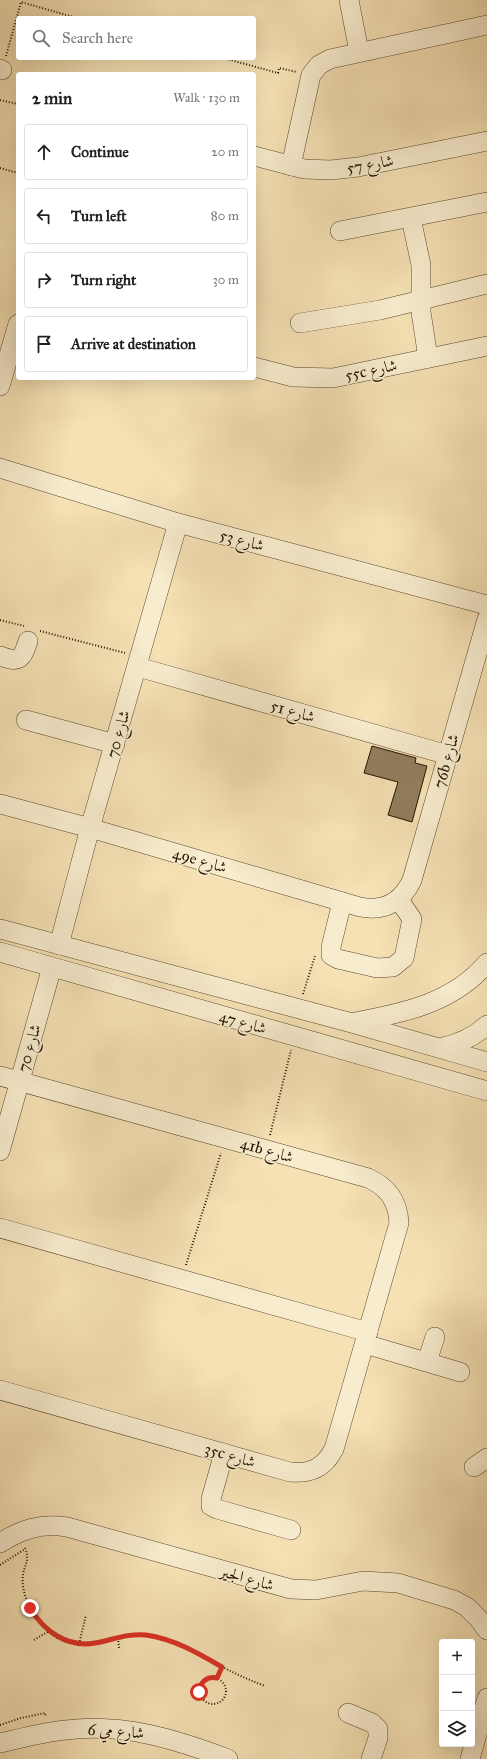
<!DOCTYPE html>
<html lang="en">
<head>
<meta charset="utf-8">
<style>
	body { margin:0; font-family:"IM FELL Great Primer",Amiri,serif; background:#f2f2f2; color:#222 }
	.controls { position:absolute; right:12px; bottom:12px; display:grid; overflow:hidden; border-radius:4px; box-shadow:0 4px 16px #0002 }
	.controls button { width:36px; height:36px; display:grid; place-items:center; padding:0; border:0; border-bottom:1px solid #e0e0e0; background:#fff; color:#222; font:20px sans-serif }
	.stop { position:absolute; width:12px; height:12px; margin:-9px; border:3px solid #d93025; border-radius:50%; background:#fff }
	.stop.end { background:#d93025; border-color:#fff; box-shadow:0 1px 4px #0008 }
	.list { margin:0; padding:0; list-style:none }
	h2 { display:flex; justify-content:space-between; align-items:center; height:52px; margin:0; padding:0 16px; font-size:17px }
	h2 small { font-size:13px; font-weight:400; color:#767676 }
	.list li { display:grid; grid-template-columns:26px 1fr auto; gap:12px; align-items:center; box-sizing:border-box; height:56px; margin:0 8px 8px; padding:0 8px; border:1px solid #e0e0e0; border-radius:4px }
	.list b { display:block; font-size:15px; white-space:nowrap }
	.list em { font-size:13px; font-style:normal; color:#767676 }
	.icon { flex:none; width:22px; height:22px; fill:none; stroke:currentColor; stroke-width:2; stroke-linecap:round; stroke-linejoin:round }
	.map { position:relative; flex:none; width:487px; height:1759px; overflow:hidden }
	.search { position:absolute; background:#fff; box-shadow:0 4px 16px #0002; left:16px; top:16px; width:240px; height:44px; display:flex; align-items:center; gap:10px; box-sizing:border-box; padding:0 14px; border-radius:4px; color:#767676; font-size:15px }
	.panel { position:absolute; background:#fff; box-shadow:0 4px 16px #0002; left:16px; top:72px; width:240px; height:308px; border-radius:4px }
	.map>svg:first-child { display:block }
</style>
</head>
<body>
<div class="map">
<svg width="487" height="1759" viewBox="0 0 487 1759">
	<rect width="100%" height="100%" fill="#f5e1b4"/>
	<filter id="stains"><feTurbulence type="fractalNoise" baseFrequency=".005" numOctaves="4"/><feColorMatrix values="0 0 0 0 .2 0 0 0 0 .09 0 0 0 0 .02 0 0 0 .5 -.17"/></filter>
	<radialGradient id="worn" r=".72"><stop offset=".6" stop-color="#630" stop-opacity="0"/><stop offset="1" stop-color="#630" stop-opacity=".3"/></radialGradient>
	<!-- building -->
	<polygon fill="#907e5e" stroke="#231300" points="372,746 416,758 415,763 427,766 412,822 388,815 398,782 364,773"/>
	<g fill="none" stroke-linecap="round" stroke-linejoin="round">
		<defs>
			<g id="minor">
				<polyline points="349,0 359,52"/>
				<polyline points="0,69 2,70"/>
				<polyline points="254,156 304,169 331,170 358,167 487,141"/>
				<polyline points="291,166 311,75 319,65 330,59 487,25"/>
				<polyline points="411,218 421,265 421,312 428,358"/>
				<polyline points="340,231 487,202"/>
				<polyline points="300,323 380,310 487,284"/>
				<polyline points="254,367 293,377 333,378 487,346"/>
				<polyline points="0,386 18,324"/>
				<polyline points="0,468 178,523 487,605"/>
				<path d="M0 656C19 663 22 660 28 641"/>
				<polyline points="138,667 448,755"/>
				<polyline points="26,720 115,744"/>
				<path d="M0 804 90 828 360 907C384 912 402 902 412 880L487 619"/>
				<polyline points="342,902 331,947 331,955 338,959 377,968 393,967 404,958 412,919 399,900"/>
				<polyline points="0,929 352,1023 487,1062"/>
				<polyline points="59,945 90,828 178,523"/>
				<polyline points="0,952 487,1091"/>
				<path d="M355 1022C404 1013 453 1003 487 963"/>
				<path d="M440 1048C458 1044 473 1038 487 1025"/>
				<path d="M0 1076 368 1178C388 1187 398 1201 399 1223L334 1449C324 1468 311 1474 290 1472L0 1390"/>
				<polyline points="0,1151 52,967"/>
				<polyline points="0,1228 368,1332"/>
				<polyline points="365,1344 460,1372"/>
				<polyline points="427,1362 435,1337"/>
				<polyline points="224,1453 211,1499 211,1506 217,1509 291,1530"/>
				<polyline points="474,1467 487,1458"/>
				<path d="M0 1543C22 1529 41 1523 67 1527L291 1589 316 1590 363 1581 398 1583 454 1600 467 1607 478 1618 487 1630"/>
				<polyline points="348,1713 372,1723 378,1729 378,1738 371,1759"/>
				<path d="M0 1743C22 1738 44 1732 66 1730 124 1723 175 1739 228 1759"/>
				<polyline points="470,1759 487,1698"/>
			</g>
		</defs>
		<!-- minor casing -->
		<use href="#minor" stroke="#58462d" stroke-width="20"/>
		<!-- path -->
		<g stroke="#231300" stroke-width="2" stroke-dasharray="1 2" stroke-linecap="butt">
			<polyline points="6,56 21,2 77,18"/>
			<polyline points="223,58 278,73 279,68 297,72"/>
			<polyline points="0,100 18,104"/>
			<polyline points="0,168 18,173"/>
			<polyline points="0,620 24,626"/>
			<polyline points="40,631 125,653"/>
			<polyline points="303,994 315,956"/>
			<polyline points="270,1135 291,1050"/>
			<polyline points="186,1265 221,1153"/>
			<path d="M25 1548C30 1559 25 1564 23 1574 21 1588 27 1604 34 1615 71 1670 108 1627 154 1636 178 1642 199 1655 221 1666 235 1674 250 1680 265 1686"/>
			<polyline points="0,1565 25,1549"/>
			<polyline points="118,1638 119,1648"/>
			<polyline points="34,1640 49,1631"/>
			<polyline points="79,1644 86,1615"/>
			<circle cx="213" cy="1691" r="13"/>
			<polyline points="217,1678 222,1667"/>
			<polyline points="0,1725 21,1718 45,1713 46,1717"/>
		</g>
		<!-- minor -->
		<use href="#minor" stroke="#f8ecce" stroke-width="19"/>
	</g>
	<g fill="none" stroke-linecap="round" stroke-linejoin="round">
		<!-- route -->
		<path stroke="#d93025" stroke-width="5" d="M30 1608C44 1631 67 1648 95 1643 112 1640 128 1633 146 1635 174 1639 198 1653 222 1667L217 1678C207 1676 200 1682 199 1692"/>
	</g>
	<g text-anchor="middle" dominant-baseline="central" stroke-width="3" stroke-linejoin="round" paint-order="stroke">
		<!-- street labels -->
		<g font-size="16" fill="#231300" stroke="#f8ecce">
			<text transform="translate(370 164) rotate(-10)">شارع 57</text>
			<text transform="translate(371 370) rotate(-12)">55c شارع</text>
			<text transform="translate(242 540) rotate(15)">شارع 53</text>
			<text transform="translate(293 711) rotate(16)">شارع 51</text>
			<text transform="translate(118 734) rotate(-74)">شارع 70</text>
			<text transform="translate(446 761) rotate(-74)">76b شارع</text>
			<text transform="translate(200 860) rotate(16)">49e شارع</text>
			<text transform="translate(243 1022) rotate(16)">شارع 47</text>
			<text transform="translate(29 1048) rotate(-74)">شارع 70</text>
			<text transform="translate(267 1150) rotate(16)">41b شارع</text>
			<text transform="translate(230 1455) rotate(16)">35c شارع</text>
			<text transform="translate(247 1578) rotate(16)">شارع الجير</text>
			<text transform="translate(116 1731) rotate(4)">شارع مي 6</text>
		</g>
	</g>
	<rect width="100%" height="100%" filter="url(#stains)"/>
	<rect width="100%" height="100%" fill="url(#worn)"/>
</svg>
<div class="controls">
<button>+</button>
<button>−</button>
<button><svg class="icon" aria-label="layers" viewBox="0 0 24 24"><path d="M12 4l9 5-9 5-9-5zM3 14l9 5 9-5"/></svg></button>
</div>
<div class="stop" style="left:199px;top:1692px"></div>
<div class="stop end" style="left:30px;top:1608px"></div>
<div class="search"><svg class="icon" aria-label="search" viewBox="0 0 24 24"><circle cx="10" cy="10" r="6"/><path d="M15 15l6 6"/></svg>Search here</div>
<section class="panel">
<h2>2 min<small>Walk · 130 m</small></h2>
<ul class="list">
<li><svg class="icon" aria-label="ahead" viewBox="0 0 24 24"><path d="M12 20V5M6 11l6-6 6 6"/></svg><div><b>Continue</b></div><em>20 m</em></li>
<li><svg class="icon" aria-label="left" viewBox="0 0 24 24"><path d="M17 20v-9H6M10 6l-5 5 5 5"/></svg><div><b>Turn left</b></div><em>80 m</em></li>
<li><svg class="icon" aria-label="right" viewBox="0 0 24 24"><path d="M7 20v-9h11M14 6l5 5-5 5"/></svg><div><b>Turn right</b></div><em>30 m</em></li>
<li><svg class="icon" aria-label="arrive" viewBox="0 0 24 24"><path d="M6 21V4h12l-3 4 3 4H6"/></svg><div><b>Arrive at destination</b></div></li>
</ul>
</section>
</div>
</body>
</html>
